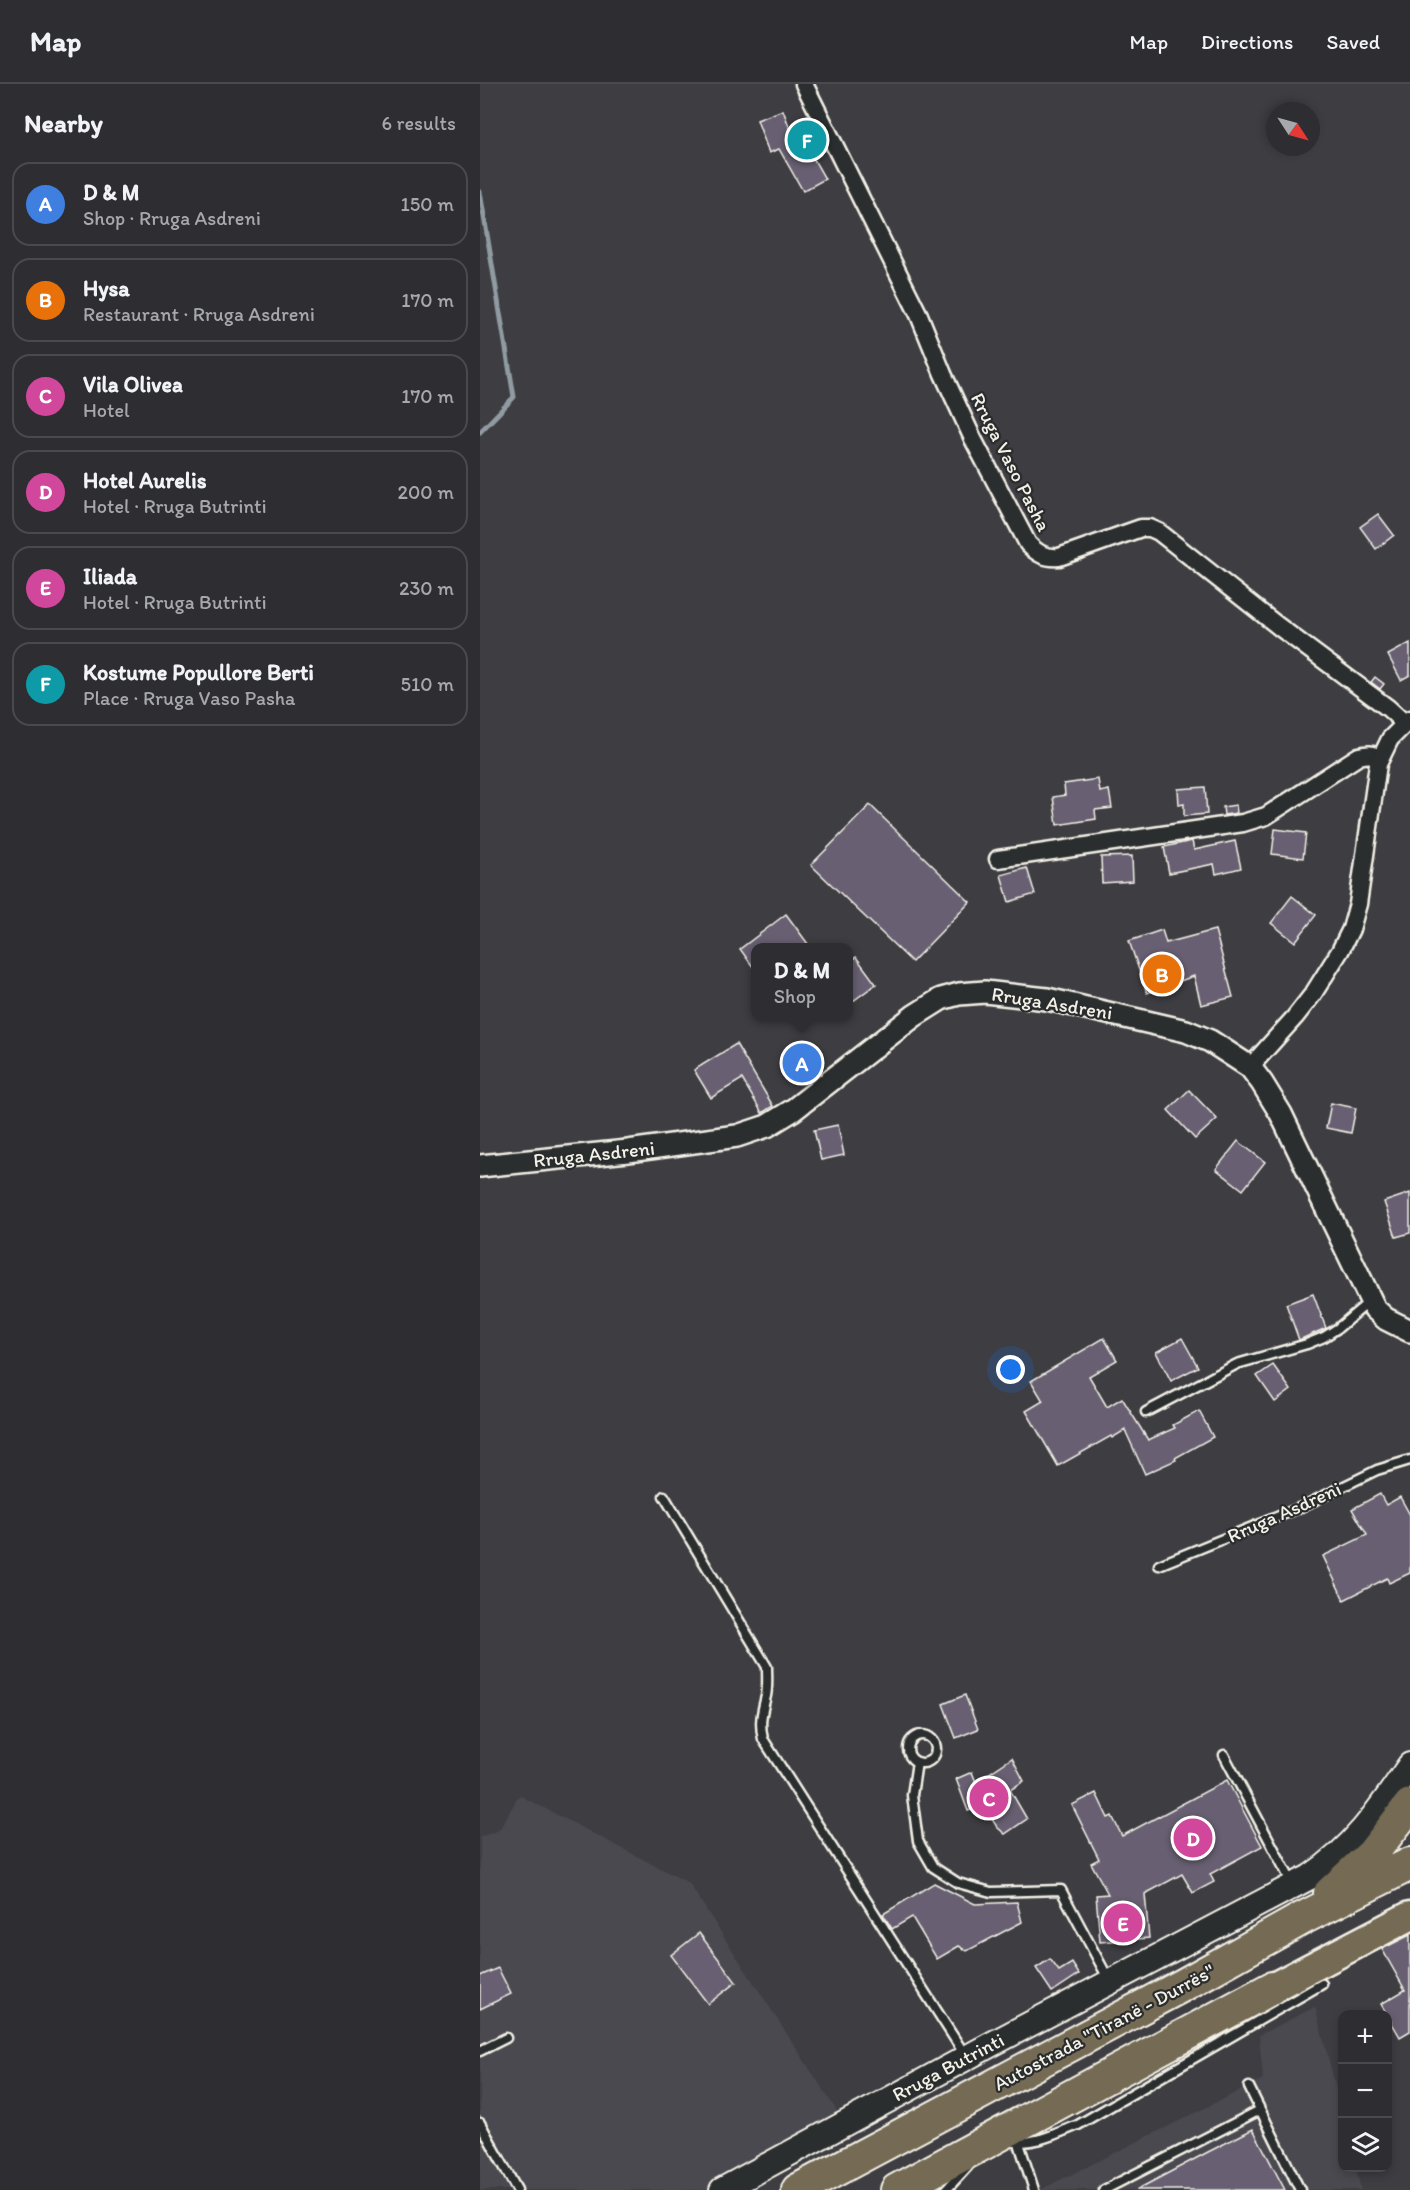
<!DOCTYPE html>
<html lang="en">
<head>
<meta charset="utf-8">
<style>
	body { margin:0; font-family:Itim,sans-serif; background:#36363a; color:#f1f3f6 }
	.controls { position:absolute; right:18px; bottom:18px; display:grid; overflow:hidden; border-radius:12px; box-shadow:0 3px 9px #0003 }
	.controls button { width:54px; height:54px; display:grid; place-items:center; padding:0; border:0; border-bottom:2px solid #494a4d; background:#2e2e32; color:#f1f3f6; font:30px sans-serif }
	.compass { position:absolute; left:786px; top:18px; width:54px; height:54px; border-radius:50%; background:#2e2e32; box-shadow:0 3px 9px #0003; rotate:126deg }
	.you { position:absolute; left:531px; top:1286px; width:21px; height:21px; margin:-15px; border:4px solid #fff; border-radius:50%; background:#1a73e8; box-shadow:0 0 0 9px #1a73e833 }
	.badge { display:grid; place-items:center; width:39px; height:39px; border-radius:50%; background:#8c9099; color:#fff; font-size:20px; font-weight:700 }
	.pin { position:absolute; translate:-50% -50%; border:3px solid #fff; box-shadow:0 2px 6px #0006 }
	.popup { position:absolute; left:271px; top:859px; width:102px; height:78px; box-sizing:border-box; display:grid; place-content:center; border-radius:12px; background:#2e2e32; filter:drop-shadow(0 2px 4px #0005); font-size:20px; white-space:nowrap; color:#a7a8ac }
	.popup b { font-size:22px; color:#f1f3f6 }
	.popup::after { content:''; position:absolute; left:50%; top:100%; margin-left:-12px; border:12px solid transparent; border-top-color:#2e2e32 }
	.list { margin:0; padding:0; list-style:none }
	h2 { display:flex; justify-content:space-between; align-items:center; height:78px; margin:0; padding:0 24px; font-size:26px }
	h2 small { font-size:20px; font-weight:400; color:#a7a8ac }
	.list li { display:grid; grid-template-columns:39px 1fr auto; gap:18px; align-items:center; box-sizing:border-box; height:84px; margin:0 12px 12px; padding:0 12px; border:2px solid #494a4d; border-radius:18px }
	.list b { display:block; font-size:22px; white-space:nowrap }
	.list p { margin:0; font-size:20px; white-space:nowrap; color:#a7a8ac }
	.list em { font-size:20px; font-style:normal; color:#a7a8ac }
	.icon { flex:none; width:33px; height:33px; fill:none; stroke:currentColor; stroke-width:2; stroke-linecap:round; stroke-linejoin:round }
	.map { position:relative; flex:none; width:930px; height:2106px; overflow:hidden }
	header { display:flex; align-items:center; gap:36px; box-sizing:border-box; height:84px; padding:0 30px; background:#2e2e32; border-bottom:2px solid #494a4d }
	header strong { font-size:28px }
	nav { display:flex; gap:33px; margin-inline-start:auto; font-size:21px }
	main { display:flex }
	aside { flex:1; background:#2e2e32 }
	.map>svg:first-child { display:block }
</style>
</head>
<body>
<header>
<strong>Map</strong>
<nav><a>Map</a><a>Directions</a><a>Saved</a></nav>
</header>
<main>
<aside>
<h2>Nearby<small>6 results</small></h2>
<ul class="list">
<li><span class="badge" style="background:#3f7fe0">A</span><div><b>D &amp; M</b><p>Shop · Rruga Asdreni</p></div><em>150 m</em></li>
<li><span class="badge" style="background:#e8710a">B</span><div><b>Hysa</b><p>Restaurant · Rruga Asdreni</p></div><em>170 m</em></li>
<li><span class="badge" style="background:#d1479c">C</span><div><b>Vila Olivea</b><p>Hotel</p></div><em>170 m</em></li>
<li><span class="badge" style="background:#d1479c">D</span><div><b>Hotel Aurelis</b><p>Hotel · Rruga Butrinti</p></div><em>200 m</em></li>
<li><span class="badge" style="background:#d1479c">E</span><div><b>Iliada</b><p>Hotel · Rruga Butrinti</p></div><em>230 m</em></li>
<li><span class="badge" style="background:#0f9aa8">F</span><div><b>Kostume Popullore Berti</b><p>Place · Rruga Vaso Pasha</p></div><em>510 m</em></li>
</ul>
</aside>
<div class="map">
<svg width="930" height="2106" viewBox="0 0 930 2106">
	<rect width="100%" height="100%" fill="#3d3d42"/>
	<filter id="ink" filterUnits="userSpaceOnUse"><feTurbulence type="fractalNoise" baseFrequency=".0167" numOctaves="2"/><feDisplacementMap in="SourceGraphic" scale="12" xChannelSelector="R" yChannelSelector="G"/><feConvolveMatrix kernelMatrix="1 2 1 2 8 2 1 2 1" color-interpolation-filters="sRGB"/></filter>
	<g filter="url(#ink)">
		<!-- built -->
		<g fill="#4a4850">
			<polygon points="39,1711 209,1799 365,2039 242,2106 0,2106 0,1753 19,1746"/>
			<polygon points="835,1923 862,2026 862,2084 876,2084 881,2106 560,2106 783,1995 779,1951"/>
		</g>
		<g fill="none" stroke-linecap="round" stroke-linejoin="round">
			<!-- stream -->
			<polyline stroke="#909ca1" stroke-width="5" points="0,108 34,313 0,348"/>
		</g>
		<!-- building -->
		<g fill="#686172" stroke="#f4f1e8" stroke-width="1.5">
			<polygon points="303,26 310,45 331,39 340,60 328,65 345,95 323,107 299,65 289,69 277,36"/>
			<polygon points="898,430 914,451 896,465 880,443"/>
			<polygon points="930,559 930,591 921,596 908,571"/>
			<polygon points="895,593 904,600 900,605 891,598"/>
			<polygon points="618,695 620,708 629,706 632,724 615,726 616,735 577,741 573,713 585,711 584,700"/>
			<polygon points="725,703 727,730 704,732 704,720 699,721 698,705"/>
			<polygon points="390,721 490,818 432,878 331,781"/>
			<polygon points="756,721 757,729 744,731 743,723"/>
			<polygon points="795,745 826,749 823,774 792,770"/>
			<polygon points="712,757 714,766 755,757 761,784 736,790 734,780 689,789 684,763"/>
			<polygon points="652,772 653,797 622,799 621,773"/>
			<polygon points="547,784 555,810 529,818 521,791"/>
			<polygon points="812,812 836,831 815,858 791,839"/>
			<polygon points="306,830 331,864 276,864 276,887 260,865"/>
			<polygon points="682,846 686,859 735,846 753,913 721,921 714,892 667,909 649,857"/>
			<polygon points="376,873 396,900 369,920 369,878"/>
			<polygon points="256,960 293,1022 282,1029 262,995 231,1014 214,986"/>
			<polygon points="709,1006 737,1035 715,1055 688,1026"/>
			<polygon points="851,1019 876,1024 871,1049 846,1044"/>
			<polygon points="358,1041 364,1071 341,1076 334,1046"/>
			<polygon points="758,1057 785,1078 763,1106 736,1085"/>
			<polygon points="930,1109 930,1149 916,1153 904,1118"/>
			<polygon points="833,1210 846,1244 819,1256 806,1220"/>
			<polygon points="624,1254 637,1276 609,1292 627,1323 642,1314 668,1356 695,1344 693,1341 719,1327 733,1353 695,1374 696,1376 665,1390 645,1346 632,1354 631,1352 578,1382 546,1327 563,1317 551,1297"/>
			<polygon points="702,1254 718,1283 691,1297 676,1268"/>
			<polygon points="793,1281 811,1306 795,1318 777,1292"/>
			<polygon points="900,1410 906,1421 920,1413 930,1431 930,1489 909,1499 907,1494 864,1516 843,1472 887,1451 872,1425"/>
			<polygon points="485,1611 498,1645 476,1654 463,1620"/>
			<polygon points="532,1674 544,1697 530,1706 547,1735 525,1750 517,1743 503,1721 488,1727 476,1695 492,1688 496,1698"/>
			<polygon points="747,1696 782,1762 730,1790 734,1798 713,1809 702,1790 665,1810 669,1854 620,1858 616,1811 628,1810 611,1779 619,1775 592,1721 616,1709 628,1734 632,1732 642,1752"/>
			<polygon points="454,1799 495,1820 537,1818 542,1838 487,1867 479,1862 457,1875 432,1833 412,1845 403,1830"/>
			<polygon points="219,1849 256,1898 228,1920 191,1871"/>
			<polygon points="930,1851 930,1947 920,1953 901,1920 925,1906 902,1865"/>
			<polygon points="570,1875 579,1887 592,1879 599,1890 572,1908 556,1884"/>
			<polygon points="18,1884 31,1910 0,1925 0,1892"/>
			<polygon points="773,2045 805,2106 656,2106 728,2068"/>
		</g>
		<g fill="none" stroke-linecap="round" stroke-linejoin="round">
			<defs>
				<g id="service">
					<polyline points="666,1328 757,1280 827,1260 844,1253 858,1244 889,1218"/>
					<path d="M184 1412 287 1583C287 1592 288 1602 286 1612 282 1628 279 1639 283 1655L485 1971"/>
					<polyline points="679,1481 819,1424 897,1386 930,1376"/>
					<circle cx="442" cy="1665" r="14"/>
					<polyline points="744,1671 812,1799"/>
					<polyline points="437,1678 432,1711 438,1757 453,1783 478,1799 511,1808 581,1806 630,1898"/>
					<polyline points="0,1967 26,1954"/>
					<polyline points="769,2003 820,2106"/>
					<polyline points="0,2039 37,2106"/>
					<path d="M527 2057C552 2062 576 2050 598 2041L842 1900"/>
					<polyline points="539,2059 554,2106"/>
					<polyline points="466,2106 488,2082"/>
					<polyline points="624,2106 780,2026"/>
				</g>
				<g id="minor">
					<path d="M324 0 439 231 463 290 494 357 548 460C558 470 565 474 579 473L661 444H670L679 448 798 542 908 624 919 634 923 641"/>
					<path d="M518 775 763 739 786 732 879 672C887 670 893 669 899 675"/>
					<polyline points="770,983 815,933 833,910 860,867 871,845 878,820 898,680 910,655 930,635"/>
				</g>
				<polyline id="tertiary" points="0,1082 148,1067 257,1052 287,1042 313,1026 434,932 461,915 479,910 505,908 567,915 706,947 730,957 770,983 782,999 801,1030 895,1225 906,1235 930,1247"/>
				<path id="secondary" d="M242 2106 510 1961 830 1793C876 1762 899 1726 930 1681"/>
				<polyline id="trunk" points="792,1904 930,1832"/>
				<g id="motorway">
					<polyline points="850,1809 892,1770 930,1721"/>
					<polyline points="318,2106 705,1900 823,1834 930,1780"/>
					<polyline points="417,2106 792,1904"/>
				</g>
			</defs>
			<!-- service casing -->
			<use href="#service" stroke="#f4f1e8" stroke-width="13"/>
			<!-- minor casing -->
			<use href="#minor" stroke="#f4f1e8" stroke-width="21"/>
			<!-- tertiary casing -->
			<use href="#tertiary" stroke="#f4f1e8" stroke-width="26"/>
			<!-- secondary casing -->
			<use href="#secondary" stroke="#f4f1e8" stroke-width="28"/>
			<!-- trunk casing -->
			<use href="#trunk" stroke="#f4f1e8" stroke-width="33"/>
			<!-- motorway casing -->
			<use href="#motorway" stroke="#f4f1e8" stroke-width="36"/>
			<!-- service -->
			<use href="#service" stroke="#2a2d2e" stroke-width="8"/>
			<!-- minor -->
			<use href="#minor" stroke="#2a2d2e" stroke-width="16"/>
			<!-- tertiary -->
			<use href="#tertiary" stroke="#2a2d2e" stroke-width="21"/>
			<!-- secondary -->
			<use href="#secondary" stroke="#2a2d2e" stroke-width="24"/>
			<!-- trunk -->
			<use href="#trunk" stroke="#746b52" stroke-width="28"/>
			<!-- motorway -->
			<use href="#motorway" stroke="#746b52" stroke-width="32"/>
		</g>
	</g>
	<g text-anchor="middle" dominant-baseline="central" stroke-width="4.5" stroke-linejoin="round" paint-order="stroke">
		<!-- street labels -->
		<g font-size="20" fill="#f4f1e8" stroke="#2a2d2e">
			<text transform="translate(531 378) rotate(63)">Rruga Vaso Pasha</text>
			<text transform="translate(572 919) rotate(9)">Rruga Asdreni</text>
			<text transform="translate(114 1070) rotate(-6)">Rruga Asdreni</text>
			<text transform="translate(804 1428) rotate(-24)">Rruga Asdreni</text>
			<text transform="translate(624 1943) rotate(-28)">Autostrada "Tiranë - Durrës"</text>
			<text transform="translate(468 1983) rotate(-28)">Rruga Butrinti</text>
		</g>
	</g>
</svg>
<div class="controls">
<button>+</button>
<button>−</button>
<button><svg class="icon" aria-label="layers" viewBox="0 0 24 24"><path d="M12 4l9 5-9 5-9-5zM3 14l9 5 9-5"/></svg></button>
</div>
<svg class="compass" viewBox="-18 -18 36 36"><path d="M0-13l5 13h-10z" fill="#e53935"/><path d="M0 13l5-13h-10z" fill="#a7a8ac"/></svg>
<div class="you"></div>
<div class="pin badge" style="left:322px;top:979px;background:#3f7fe0">A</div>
<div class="popup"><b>D &amp; M</b>Shop</div>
<div class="pin badge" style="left:682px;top:890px;background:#e8710a">B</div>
<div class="pin badge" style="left:509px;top:1714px;background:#d1479c">C</div>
<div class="pin badge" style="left:713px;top:1754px;background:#d1479c">D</div>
<div class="pin badge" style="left:643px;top:1839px;background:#d1479c">E</div>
<div class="pin badge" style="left:327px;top:56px;background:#0f9aa8">F</div>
</div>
</main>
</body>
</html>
